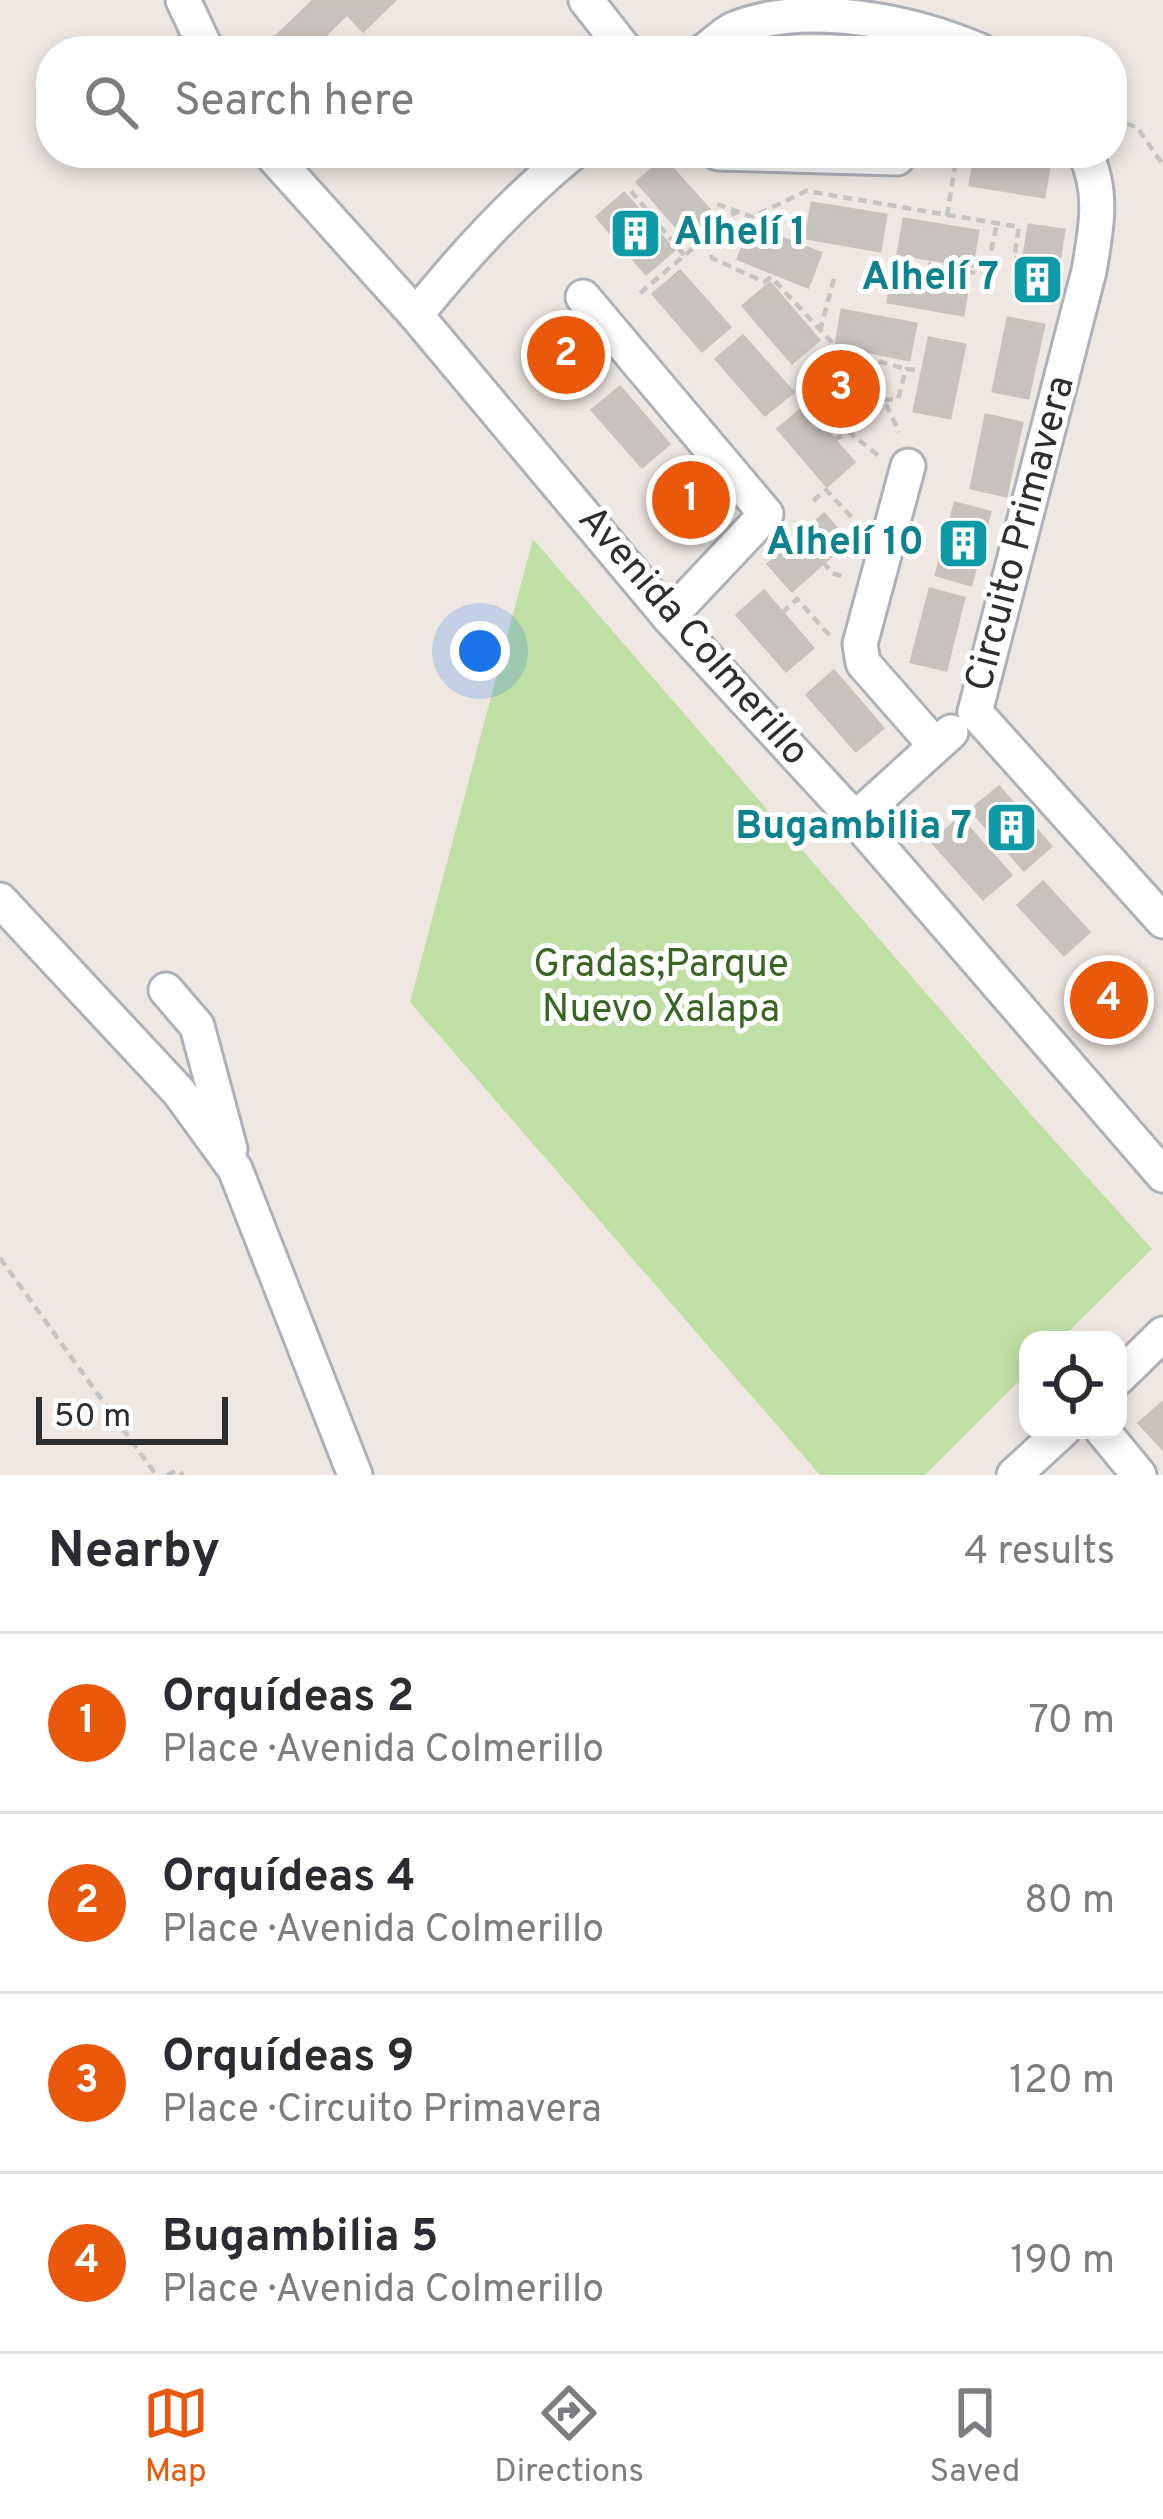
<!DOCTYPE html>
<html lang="en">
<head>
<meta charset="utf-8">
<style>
	body { margin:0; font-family:Overpass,sans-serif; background:#f2f2f3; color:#2b2b33 }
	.controls { position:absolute; right:36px; bottom:36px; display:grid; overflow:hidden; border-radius:24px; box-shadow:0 6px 18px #0003 }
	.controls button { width:108px; height:108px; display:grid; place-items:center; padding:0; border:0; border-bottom:3px solid #e1e1e2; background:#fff; color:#2b2b33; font:60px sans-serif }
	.scale { position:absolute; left:36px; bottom:30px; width:192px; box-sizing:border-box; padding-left:12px; border:6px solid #2e2e2e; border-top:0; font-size:33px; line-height:42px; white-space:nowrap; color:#2e2e2e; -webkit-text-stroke:9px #fff; paint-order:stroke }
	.you { position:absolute; left:480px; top:651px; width:42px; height:42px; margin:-30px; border:9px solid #fff; border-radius:50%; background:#1a73e8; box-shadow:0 0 0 18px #1a73e833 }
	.badge { display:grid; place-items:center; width:78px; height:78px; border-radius:50%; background:#ea580c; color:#fff; font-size:39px; font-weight:700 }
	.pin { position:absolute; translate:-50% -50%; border:6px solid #fff; box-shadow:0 3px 12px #0006 }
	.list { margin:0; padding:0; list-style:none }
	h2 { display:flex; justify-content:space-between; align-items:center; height:156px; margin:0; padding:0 48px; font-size:51px }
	h2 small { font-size:39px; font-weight:400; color:#7c7c81 }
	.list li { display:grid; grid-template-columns:78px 1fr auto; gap:36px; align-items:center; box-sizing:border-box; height:180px; padding:0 48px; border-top:3px solid #e1e1e2 }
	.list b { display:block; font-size:45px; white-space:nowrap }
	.list p { margin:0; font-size:39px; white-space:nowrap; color:#7c7c81 }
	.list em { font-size:39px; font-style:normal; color:#7c7c81 }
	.icon { flex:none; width:66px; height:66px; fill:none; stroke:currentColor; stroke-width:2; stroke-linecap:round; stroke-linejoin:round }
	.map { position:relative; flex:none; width:1163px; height:1475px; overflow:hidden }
	.search { position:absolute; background:#fff; box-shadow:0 6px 18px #0003; left:36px; right:36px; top:36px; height:132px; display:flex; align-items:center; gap:30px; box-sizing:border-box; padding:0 42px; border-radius:48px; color:#7c7c81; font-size:45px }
	.sheet { height:876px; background:#fff }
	nav { display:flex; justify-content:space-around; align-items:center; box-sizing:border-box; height:168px; border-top:3px solid #e1e1e2; background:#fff; font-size:33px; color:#7c7c81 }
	nav a { display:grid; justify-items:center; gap:6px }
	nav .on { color:#ea580c }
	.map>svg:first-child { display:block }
</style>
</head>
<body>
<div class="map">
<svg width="1163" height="1475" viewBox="0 0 1163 1475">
	<rect width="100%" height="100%" fill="#eee7e2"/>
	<!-- green -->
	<polygon fill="#c0dfa4" points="533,539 1035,1119 1152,1249 1060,1340 1028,1340 1028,1372 925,1475 820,1475 410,1002"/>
	<!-- building -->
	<g fill="#c7c2bd" stroke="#c9c2bb" stroke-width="3">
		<polygon points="314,0 395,0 363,31 347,14 309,51 261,51"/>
		<polygon points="975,153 1050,162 1044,197 970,185"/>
		<polygon points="664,159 714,215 687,239 637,182"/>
		<polygon points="624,193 674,250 646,274 597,217"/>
		<polygon points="812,203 886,215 880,251 806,238"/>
		<polygon points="904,219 978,231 972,266 898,254"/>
		<polygon points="1029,225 1064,230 1053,304 1017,298"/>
		<polygon points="751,226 821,253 808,287 738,259"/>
		<polygon points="894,267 969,279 963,315 888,302"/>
		<polygon points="680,271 730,327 702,351 653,294"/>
		<polygon points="770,283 819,340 792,363 743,306"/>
		<polygon points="842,310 916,324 909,360 836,345"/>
		<polygon points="555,315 604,372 577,395 527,339"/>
		<polygon points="1008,318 1044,325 1028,398 993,391"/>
		<polygon points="743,336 793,392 765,415 716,359"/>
		<polygon points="929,338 965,345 950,418 914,411"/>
		<polygon points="830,349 879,405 852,429 803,373"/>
		<polygon points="620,387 669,444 642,467 592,410"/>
		<polygon points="805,406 854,462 827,486 778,429"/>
		<polygon points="986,415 1022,423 1006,496 971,488"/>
		<polygon points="680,460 729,516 702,540 653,483"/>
		<polygon points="955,503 990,512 971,585 936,575"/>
		<polygon points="824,514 848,541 792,591 768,564"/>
		<polygon points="930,589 964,598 946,670 911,662"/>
		<polygon points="764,591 813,648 786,671 737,615"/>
		<polygon points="834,671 883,728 856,751 807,695"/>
		<polygon points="999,787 1051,846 1024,870 971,810"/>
		<polygon points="960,818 1011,875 983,899 932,842"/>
		<polygon points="1043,882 1089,932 1064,955 1018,905"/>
		<polygon points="1098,959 1148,1015 1119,1041 1069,984"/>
		<polygon points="1163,1402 1163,1449 1139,1423"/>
	</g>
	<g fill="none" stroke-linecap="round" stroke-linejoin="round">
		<defs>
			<g id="minor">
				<polyline points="183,0 207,51"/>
				<polyline points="586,0 626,51"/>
				<path d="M704 51C714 44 724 34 734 29 806 0 911 21 980 51"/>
				<polyline points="270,153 416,315 669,617 855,819 1163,1175"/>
				<polyline points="718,153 897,158"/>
				<polyline points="583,297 766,514 669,617"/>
				<path d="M416 315C463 256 514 201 572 153"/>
				<polyline points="908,466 860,644 863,663 935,745"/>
				<path d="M975 712 1089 271C1096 230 1104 192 1085 153"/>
				<polyline points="975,712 1163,921"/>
				<polyline points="855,819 951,732"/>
				<polyline points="0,900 179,1092 235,1169 355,1475"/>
				<polyline points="166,990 197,1026 230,1149"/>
				<polyline points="1118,1378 1163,1334"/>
				<polyline points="1102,1430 1139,1475"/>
				<polyline points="1014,1475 1063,1430"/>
			</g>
		</defs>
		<!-- minor casing -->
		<use href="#minor" stroke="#aeb1b8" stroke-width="39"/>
		<!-- path -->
		<g stroke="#c4c4c4" stroke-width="4.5" stroke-dasharray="9 6" stroke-linecap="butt">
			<polyline points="1112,119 1137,127 1163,165"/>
			<polyline points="631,191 684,255"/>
			<polyline points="717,204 752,217 806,191 1019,227 1014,258 1023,259"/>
			<polyline points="947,216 957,153"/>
			<polyline points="699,228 706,237 712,258 764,282 771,277 839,350 906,369"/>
			<polyline points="929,272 930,264 986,275 997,223"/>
			<polyline points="640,293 737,211"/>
			<polyline points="820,331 835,275"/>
			<polyline points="856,371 884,400 899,432"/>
			<polyline points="884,400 898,399 906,369 920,370"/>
			<polyline points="834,440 849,432 880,457"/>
			<polyline points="813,501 826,490 861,527"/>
			<polyline points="823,562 832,573 847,578"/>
			<polyline points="782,613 797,599 832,638"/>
			<polyline points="0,1258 156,1475"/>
			<polyline points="167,1475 178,1470 183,1475"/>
		</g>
		<!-- minor -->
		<use href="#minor" stroke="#fff" stroke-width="33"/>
	</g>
	<!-- icons -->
	<defs>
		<symbol id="building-square" viewBox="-11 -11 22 22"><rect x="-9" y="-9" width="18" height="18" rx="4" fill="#0f9aa8" stroke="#fff"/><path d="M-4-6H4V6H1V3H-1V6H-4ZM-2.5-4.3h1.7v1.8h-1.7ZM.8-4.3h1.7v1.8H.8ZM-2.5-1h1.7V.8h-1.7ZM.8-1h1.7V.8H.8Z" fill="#fff"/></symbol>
	</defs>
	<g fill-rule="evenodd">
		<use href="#building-square" x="606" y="204" width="59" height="59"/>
		<use href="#building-square" x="1008" y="250" width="59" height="59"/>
		<use href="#building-square" x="934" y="514" width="59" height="59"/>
		<use href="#building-square" x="982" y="798" width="59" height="59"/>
	</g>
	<g text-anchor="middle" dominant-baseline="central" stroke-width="10" stroke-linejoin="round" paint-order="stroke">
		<!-- culture labels -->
		<g font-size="39" font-weight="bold" fill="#0d838f" stroke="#fff" text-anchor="end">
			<text x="674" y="234" text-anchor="start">Alhelí 1</text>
			<text x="999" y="279">Alhelí 7</text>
			<text x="924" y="544">Alhelí 10</text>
			<text x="972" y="828">Bugambilia 7</text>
		</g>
		<!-- street labels -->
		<g font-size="39" fill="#2e2e2e" stroke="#fff">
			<text transform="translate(1022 534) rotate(-75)">Circuito Primavera</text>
			<text transform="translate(692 637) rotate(49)">Avenida Colmerillo</text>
		</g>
		<!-- park labels -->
		<g font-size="39" fill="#396622" stroke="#fff">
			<text x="661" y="966">Gradas;Parque<tspan x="661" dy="45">Nuevo Xalapa</tspan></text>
		</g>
	</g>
</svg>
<div class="controls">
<button><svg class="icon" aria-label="locate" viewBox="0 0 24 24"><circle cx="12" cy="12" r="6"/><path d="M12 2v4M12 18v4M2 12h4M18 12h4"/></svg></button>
</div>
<div class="scale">50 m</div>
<div class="you"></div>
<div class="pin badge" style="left:691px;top:500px">1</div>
<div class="pin badge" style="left:566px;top:355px">2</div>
<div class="pin badge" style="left:841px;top:389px">3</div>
<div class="pin badge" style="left:1109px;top:1000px">4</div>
<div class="search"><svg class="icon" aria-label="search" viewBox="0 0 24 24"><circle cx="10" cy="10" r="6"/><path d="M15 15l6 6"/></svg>Search here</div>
</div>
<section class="sheet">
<h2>Nearby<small>4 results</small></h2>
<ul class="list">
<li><span class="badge">1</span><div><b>Orquídeas 2</b><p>Place · Avenida Colmerillo</p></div><em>70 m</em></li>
<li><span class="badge">2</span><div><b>Orquídeas 4</b><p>Place · Avenida Colmerillo</p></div><em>80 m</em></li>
<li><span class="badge">3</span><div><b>Orquídeas 9</b><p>Place · Circuito Primavera</p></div><em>120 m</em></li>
<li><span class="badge">4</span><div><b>Bugambilia 5</b><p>Place · Avenida Colmerillo</p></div><em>190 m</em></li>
</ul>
</section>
<nav>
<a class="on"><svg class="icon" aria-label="map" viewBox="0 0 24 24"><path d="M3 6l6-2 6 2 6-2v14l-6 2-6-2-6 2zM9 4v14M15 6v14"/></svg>Map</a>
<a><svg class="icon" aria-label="directions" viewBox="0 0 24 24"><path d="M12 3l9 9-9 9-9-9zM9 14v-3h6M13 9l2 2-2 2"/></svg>Directions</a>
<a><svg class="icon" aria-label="saved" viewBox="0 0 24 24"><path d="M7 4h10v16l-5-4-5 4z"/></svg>Saved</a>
</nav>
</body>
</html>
